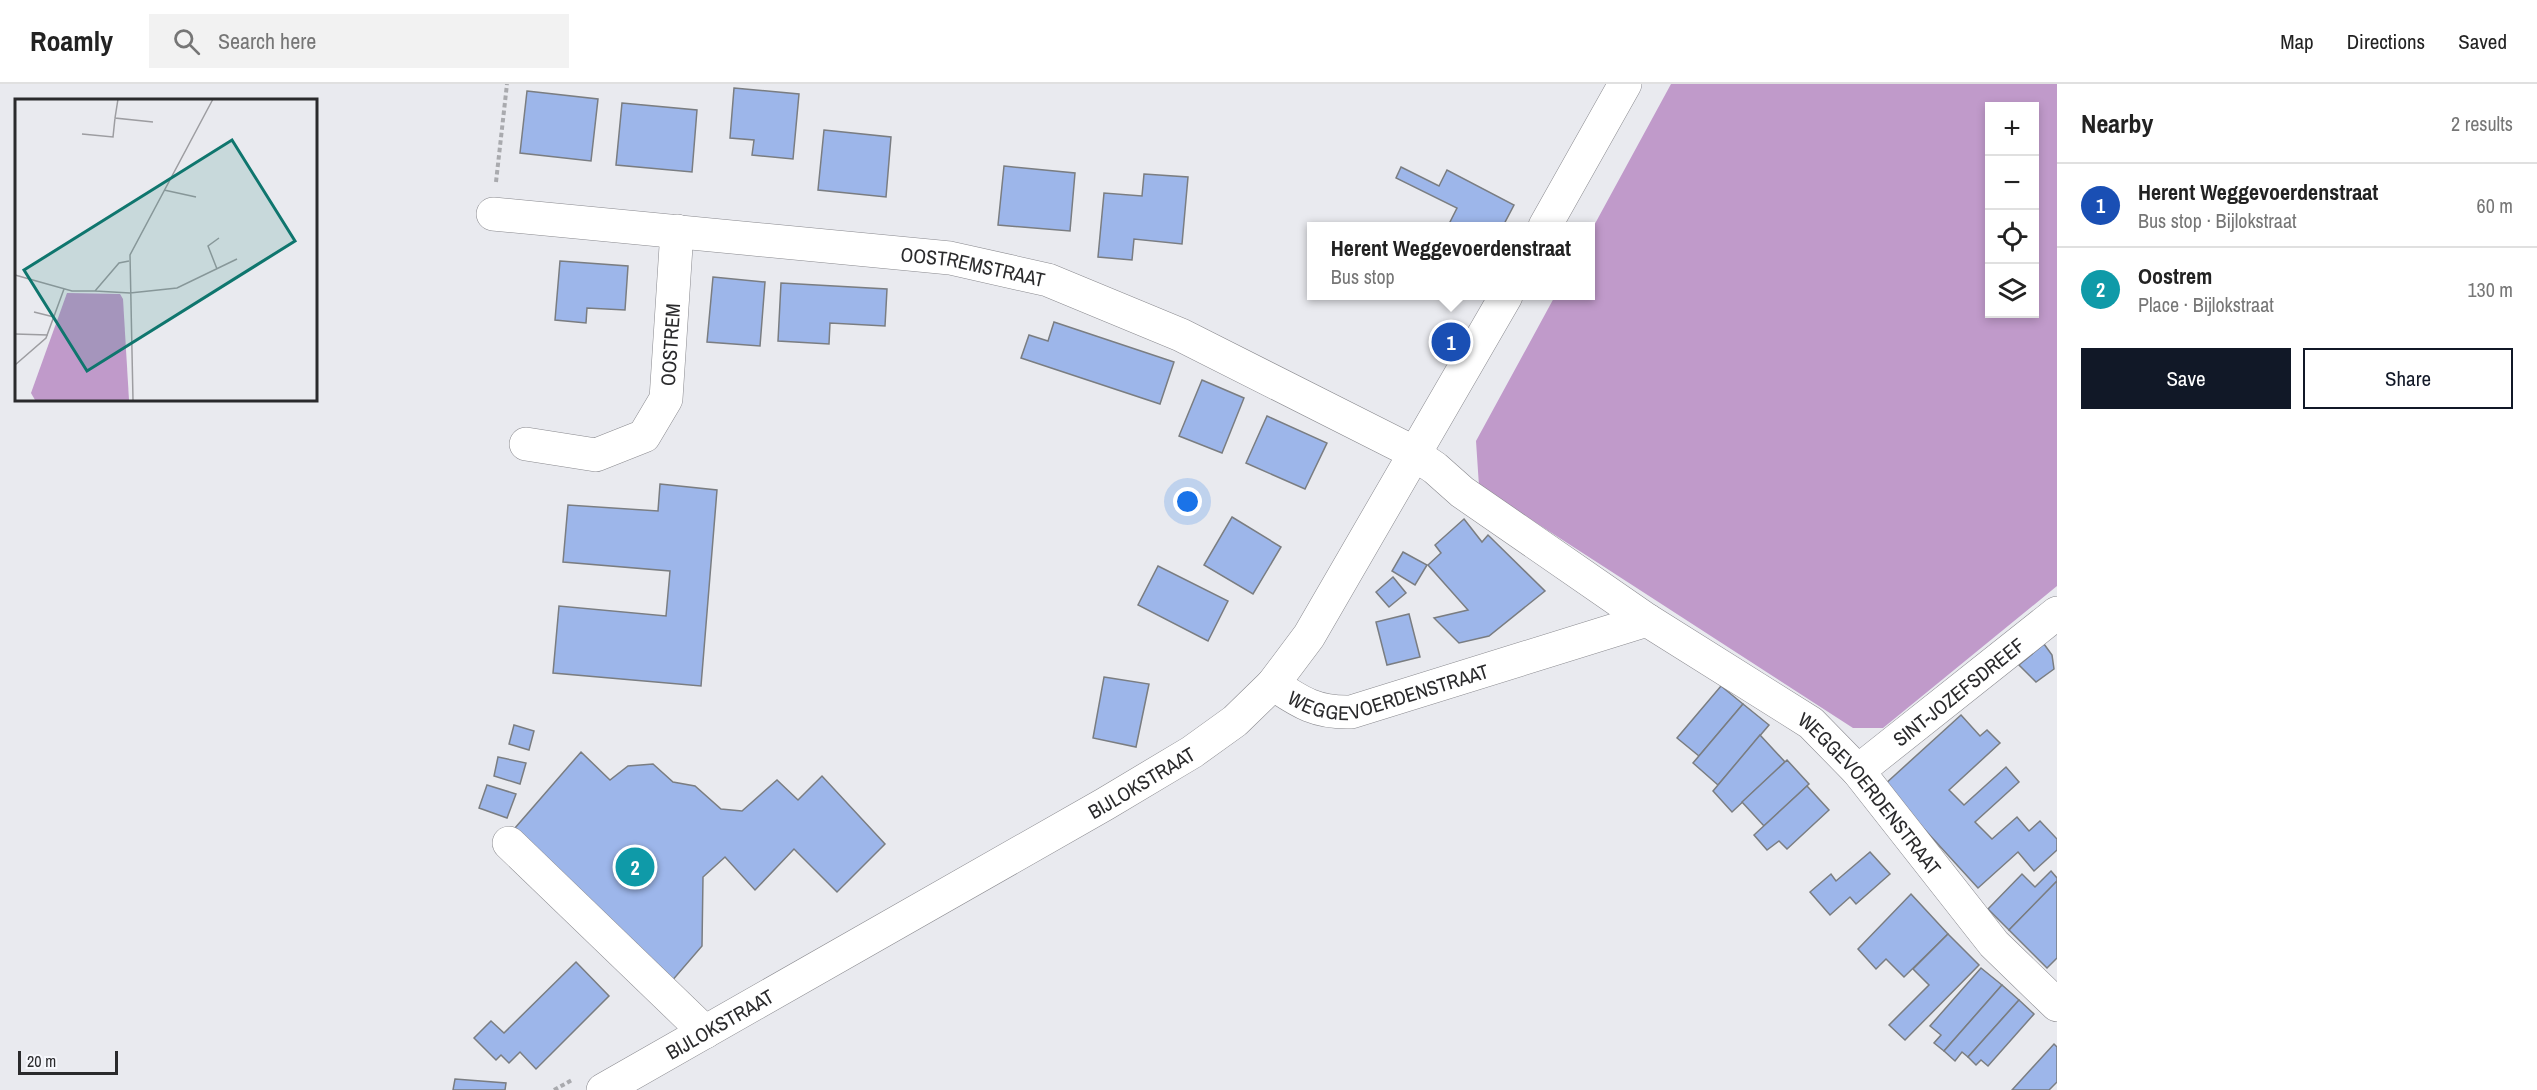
<!DOCTYPE html>
<html lang="en">
<head>
<meta charset="utf-8">
<style>
	body { margin:0; font-family:"Archivo Narrow",sans-serif; background:#f2f2f2; color:#222 }
	.controls { position:absolute; right:18px; top:18px; display:grid; overflow:hidden; border-radius:0px; box-shadow:0 3px 9px #0003 }
	.controls button { width:54px; height:54px; display:grid; place-items:center; padding:0; border:0; border-bottom:2px solid #e0e0e0; background:#fff; color:#222; font:30px sans-serif }
	.scale { position:absolute; left:18px; bottom:15px; width:100px; box-sizing:border-box; padding-left:6px; border:3px solid #2a2a2c; border-top:0; font-size:16px; line-height:21px; white-space:nowrap; color:#2a2a2c; -webkit-text-stroke:4px #f6f7fc; paint-order:stroke }
	.you { position:absolute; left:1188px; top:418px; width:21px; height:21px; margin:-15px; border:4px solid #fff; border-radius:50%; background:#1a73e8; box-shadow:0 0 0 9px #1a73e833 }
	.badge { display:grid; place-items:center; width:39px; height:39px; border-radius:50%; background:#111827; color:#fff; font-size:20px; font-weight:700 }
	.pin { position:absolute; translate:-50% -50%; border:3px solid #fff; box-shadow:0 2px 6px #0006 }
	.popup { position:absolute; left:1307px; top:138px; width:288px; height:78px; box-sizing:border-box; display:grid; place-content:center; border-radius:0px; background:#fff; filter:drop-shadow(0 2px 4px #0005); font-size:20px; white-space:nowrap; color:#767676 }
	.popup b { font-size:22px; color:#222 }
	.popup::after { content:''; position:absolute; left:50%; top:100%; margin-left:-12px; border:12px solid transparent; border-top-color:#fff }
	.list { margin:0; padding:0; list-style:none }
	h2 { display:flex; justify-content:space-between; align-items:center; height:78px; margin:0; padding:0 24px; font-size:26px }
	h2 small { font-size:20px; font-weight:400; color:#767676 }
	.list li { display:grid; grid-template-columns:39px 1fr auto; gap:18px; align-items:center; box-sizing:border-box; height:84px; padding:0 24px; border-top:2px solid #e0e0e0 }
	.list b { display:block; font-size:22px; white-space:nowrap }
	.list p { margin:0; font-size:20px; white-space:nowrap; color:#767676 }
	.list em { font-size:20px; font-style:normal; color:#767676 }
	.actions { display:flex; gap:12px; padding:18px 24px }
	.actions a { flex:1; padding:14px 0; border:2px solid #111827; border-radius:0px; text-align:center; font-size:21px; color:#111827 }
	.actions .main { background:#111827; color:#fff }
	.icon { flex:none; width:33px; height:33px; fill:none; stroke:currentColor; stroke-width:2; stroke-linecap:round; stroke-linejoin:round }
	.map { position:relative; flex:none; width:2057px; height:1006px; overflow:hidden }
	header { display:flex; align-items:center; gap:36px; box-sizing:border-box; height:84px; padding:0 30px; background:#fff; border-bottom:2px solid #e0e0e0 }
	header strong { font-size:28px }
	nav { display:flex; gap:33px; margin-inline-start:auto; font-size:21px }
	.search { width:420px; height:54px; background:#f2f2f2; display:flex; align-items:center; gap:15px; box-sizing:border-box; padding:0 21px; border-radius:0px; color:#767676; font-size:22px }
	main { display:flex }
	aside { flex:1; background:#fff }
	.map>svg:first-child { display:block }
</style>
</head>
<body>
<header>
<strong>Roamly</strong>
<div class="search"><svg class="icon" aria-label="search" viewBox="0 0 24 24"><circle cx="10" cy="10" r="6"/><path d="M15 15l6 6"/></svg>Search here</div>
<nav><a>Map</a><a>Directions</a><a>Saved</a></nav>
</header>
<main>
<div class="map">
<svg width="2057" height="1006" viewBox="0 0 2057 1006">
	<rect width="100%" height="100%" fill="#e9eaef"/>
	<!-- forest -->
	<path fill="#c09aca" fill-rule="evenodd" d="M1671 0H2057V502L1883 644H1853L1479 402 1476 357 1555 212H1591V147ZM1990 22H2034V230H1990Z"/>
	<!-- building -->
	<g fill="#9db6ea" stroke="#7a7d81" stroke-width="1.5">
		<polygon points="734,4 799,10 793,75 752,71 754,56 730,54"/>
		<polygon points="527,7 598,15 591,77 520,69"/>
		<polygon points="622,19 697,26 692,88 616,81"/>
		<polygon points="824,46 891,53 886,113 818,106"/>
		<polygon points="1004,82 1075,89 1070,147 998,141"/>
		<polygon points="1401,83 1439,102 1447,86 1514,121 1503,142 1448,142 1457,124 1396,94"/>
		<polygon points="1144,90 1188,93 1182,160 1134,155 1132,176 1098,173 1104,109 1142,112"/>
		<polygon points="560,177 628,182 625,226 587,224 586,239 555,236"/>
		<polygon points="713,193 765,198 760,262 707,258"/>
		<polygon points="781,199 887,205 885,242 830,239 829,260 778,257"/>
		<polygon points="1054,238 1174,278 1160,320 1021,274 1029,251 1048,257"/>
		<polygon points="1202,296 1244,314 1222,369 1179,352"/>
		<polygon points="1267,332 1327,359 1305,405 1246,379"/>
		<polygon points="660,400 717,406 701,602 553,589 559,522 666,532 670,487 563,478 568,421 658,427"/>
		<polygon points="1232,433 1281,463 1253,510 1204,481"/>
		<polygon points="1464,435 1482,458 1488,451 1545,507 1489,552 1459,559 1434,534 1468,526 1428,481 1441,469 1435,461"/>
		<polygon points="1403,468 1427,481 1415,501 1392,487"/>
		<polygon points="1158,482 1228,517 1208,557 1138,521"/>
		<polygon points="1393,493 1406,509 1389,523 1376,508"/>
		<polygon points="1409,530 1420,573 1387,581 1376,538"/>
		<polygon points="2044,560 2052,571 2054,585 2036,598 2019,581"/>
		<polygon points="1104,593 1149,600 1136,663 1093,654"/>
		<polygon points="1721,602 1743,620 1699,672 1677,654"/>
		<polygon points="1743,620 1769,641 1718,701 1693,679"/>
		<polygon points="1961,631 1980,652 1987,646 2000,659 1949,706 1964,721 2006,683 2019,698 1975,738 1992,755 2017,733 2029,747 2040,737 2057,755 2057,766 2034,787 2018,768 1978,804 1884,701"/>
		<polygon points="514,641 534,647 529,666 509,660"/>
		<polygon points="1760,651 1785,678 1732,728 1713,707"/>
		<polygon points="581,668 610,696 628,682 653,680 673,698 695,702 721,725 742,727 777,696 798,716 822,692 885,760 837,808 794,765 755,806 725,773 703,793 702,862 671,898 515,744"/>
		<polygon points="498,673 526,679 520,700 494,692"/>
		<polygon points="1787,676 1809,700 1764,742 1742,718"/>
		<polygon points="487,701 516,710 507,734 479,724"/>
		<polygon points="1807,702 1829,726 1787,765 1779,757 1767,766 1754,751"/>
		<polygon points="1870,768 1890,790 1856,820 1850,813 1830,831 1810,808 1831,790 1836,797"/>
		<polygon points="2051,787 2057,794 2057,797 2009,846 1988,825 2022,790 2035,803"/>
		<polygon points="2057,797 2057,874 2047,884 2009,846"/>
		<polygon points="1911,810 1948,850 1904,893 1886,875 1876,885 1858,865"/>
		<polygon points="1948,850 1979,881 1905,956 1889,941 1929,901 1913,885"/>
		<polygon points="576,878 609,912 536,985 520,968 509,979 501,971 496,976 474,954 491,937 504,949"/>
		<polygon points="1981,884 2002,901 1944,967 1934,959 1941,951 1930,942"/>
		<polygon points="2002,901 2019,916 1968,973 1962,968 1955,977 1944,967"/>
		<polygon points="2019,916 2034,930 1988,982 1981,976 1976,981 1968,973"/>
		<polygon points="2054,960 2057,963 2057,998 2049,1006 2012,1006"/>
		<polygon points="455,995 506,999 505,1006 453,1006"/>
	</g>
	<g fill="none" stroke-linecap="round" stroke-linejoin="round">
		<defs>
			<g id="minor">
				<path id="s1" d="M493 130 950 174 1048 196 1181 251 1407 365 1435 384 1462 408 1647 536"/>
				<polyline points="1545,142 1625,0"/>
				<path id="s2" d="M526 360 596 371 644 352 666 315 677 147"/>
				<path id="s3" d="M1273 600C1301 619 1317 629 1351 628L1647 536 1811 639 1858 687 1994 860 2057 921"/>
				<path id="s4" d="M1858 687 2057 529"/>
				<polyline points="509,759 705,948"/>
				<path id="s5" d="M603 1006 1105 720 1192 668 1235 637 1273 600 1309 552 1506 212"/>
			</g>
		</defs>
		<!-- minor casing -->
		<use href="#minor" stroke="#89898e" stroke-width="34"/>
		<!-- path -->
		<g stroke="#a9aaae" stroke-width="4" stroke-dasharray="4.5 3" stroke-linecap="butt">
			<polyline points="496,98 507,0"/>
			<polyline points="554,1006 572,996"/>
		</g>
		<!-- minor -->
		<use href="#minor" stroke="#fff" stroke-width="33"/>
	</g>
	<g text-anchor="middle" dominant-baseline="central" stroke-width="4.5" stroke-linejoin="round" paint-order="stroke">
		<!-- street labels -->
		<g font-size="20" fill="#2a2a2c" stroke="#f6f7fc">
			<text stroke="none"><textPath href="#s1" startOffset="483">OOSTREMSTRAAT</textPath></text>
			<text stroke="none"><textPath href="#s2" startOffset="220">OOSTREM</textPath></text>
			<text stroke="none"><textPath href="#s3" startOffset="124">WEGGEVOERDENSTRAAT</textPath></text>
			<text stroke="none"><textPath href="#s4" startOffset="128">SINT-JOZEFSDREEF</textPath></text>
			<text stroke="none"><textPath href="#s5" startOffset="620">BIJLOKSTRAAT</textPath></text>
			<text stroke="none"><textPath href="#s3" startOffset="680">WEGGEVOERDENSTRAAT</textPath></text>
			<text stroke="none"><textPath href="#s5" startOffset="134">BIJLOKSTRAAT</textPath></text>
		</g>
	</g>
	<!-- overview -->
	<g transform="translate(15 15)">
		<rect width="302" height="302" fill="#e9eaef"/>
		<path d="M52 194 105 195 108 200 114 301H20L16 294Z" fill="#c09aca"/>
		<path fill="none" stroke="#9d9da1" stroke-width="1.5" d="M103 0 100 19 138 23M67 35 98 38 100 19M149 91 181 98M202 170 193 147 204 139M0 176 57 192H80L104 164 114 162M80 192 115 194 162 189 222 160M19 213 39 218M0 235 33 236M0 266 31 239 49 190M118 301 115 156 198 0"/>
		<path fill="#0f766e" fill-opacity="0.15" stroke="#0f766e" stroke-width="3" d="M217 41 280 142 72 272 9 171Z"/>
		<rect width="302" height="302" fill="none" stroke="#2a2a2c" stroke-width="3"/>
	</g>
</svg>
<div class="controls">
<button>+</button>
<button>−</button>
<button><svg class="icon" aria-label="locate" viewBox="0 0 24 24"><circle cx="12" cy="12" r="6"/><path d="M12 2v4M12 18v4M2 12h4M18 12h4"/></svg></button>
<button><svg class="icon" aria-label="layers" viewBox="0 0 24 24"><path d="M12 4l9 5-9 5-9-5zM3 14l9 5 9-5"/></svg></button>
</div>
<div class="scale">20 m</div>
<div class="you"></div>
<div class="pin badge" style="left:1451px;top:258px;background:#1a4fb4">1</div>
<div class="popup"><b>Herent Weggevoerdenstraat</b>Bus stop</div>
<div class="pin badge" style="left:635px;top:783px;background:#0f9aa8">2</div>
</div>
<aside>
<h2>Nearby<small>2 results</small></h2>
<ul class="list">
<li><span class="badge" style="background:#1a4fb4">1</span><div><b>Herent Weggevoerdenstraat</b><p>Bus stop · Bijlokstraat</p></div><em>60 m</em></li>
<li><span class="badge" style="background:#0f9aa8">2</span><div><b>Oostrem</b><p>Place · Bijlokstraat</p></div><em>130 m</em></li>
</ul>
<div class="actions"><a class="main">Save</a><a>Share</a></div>
</aside>
</main>
</body>
</html>
